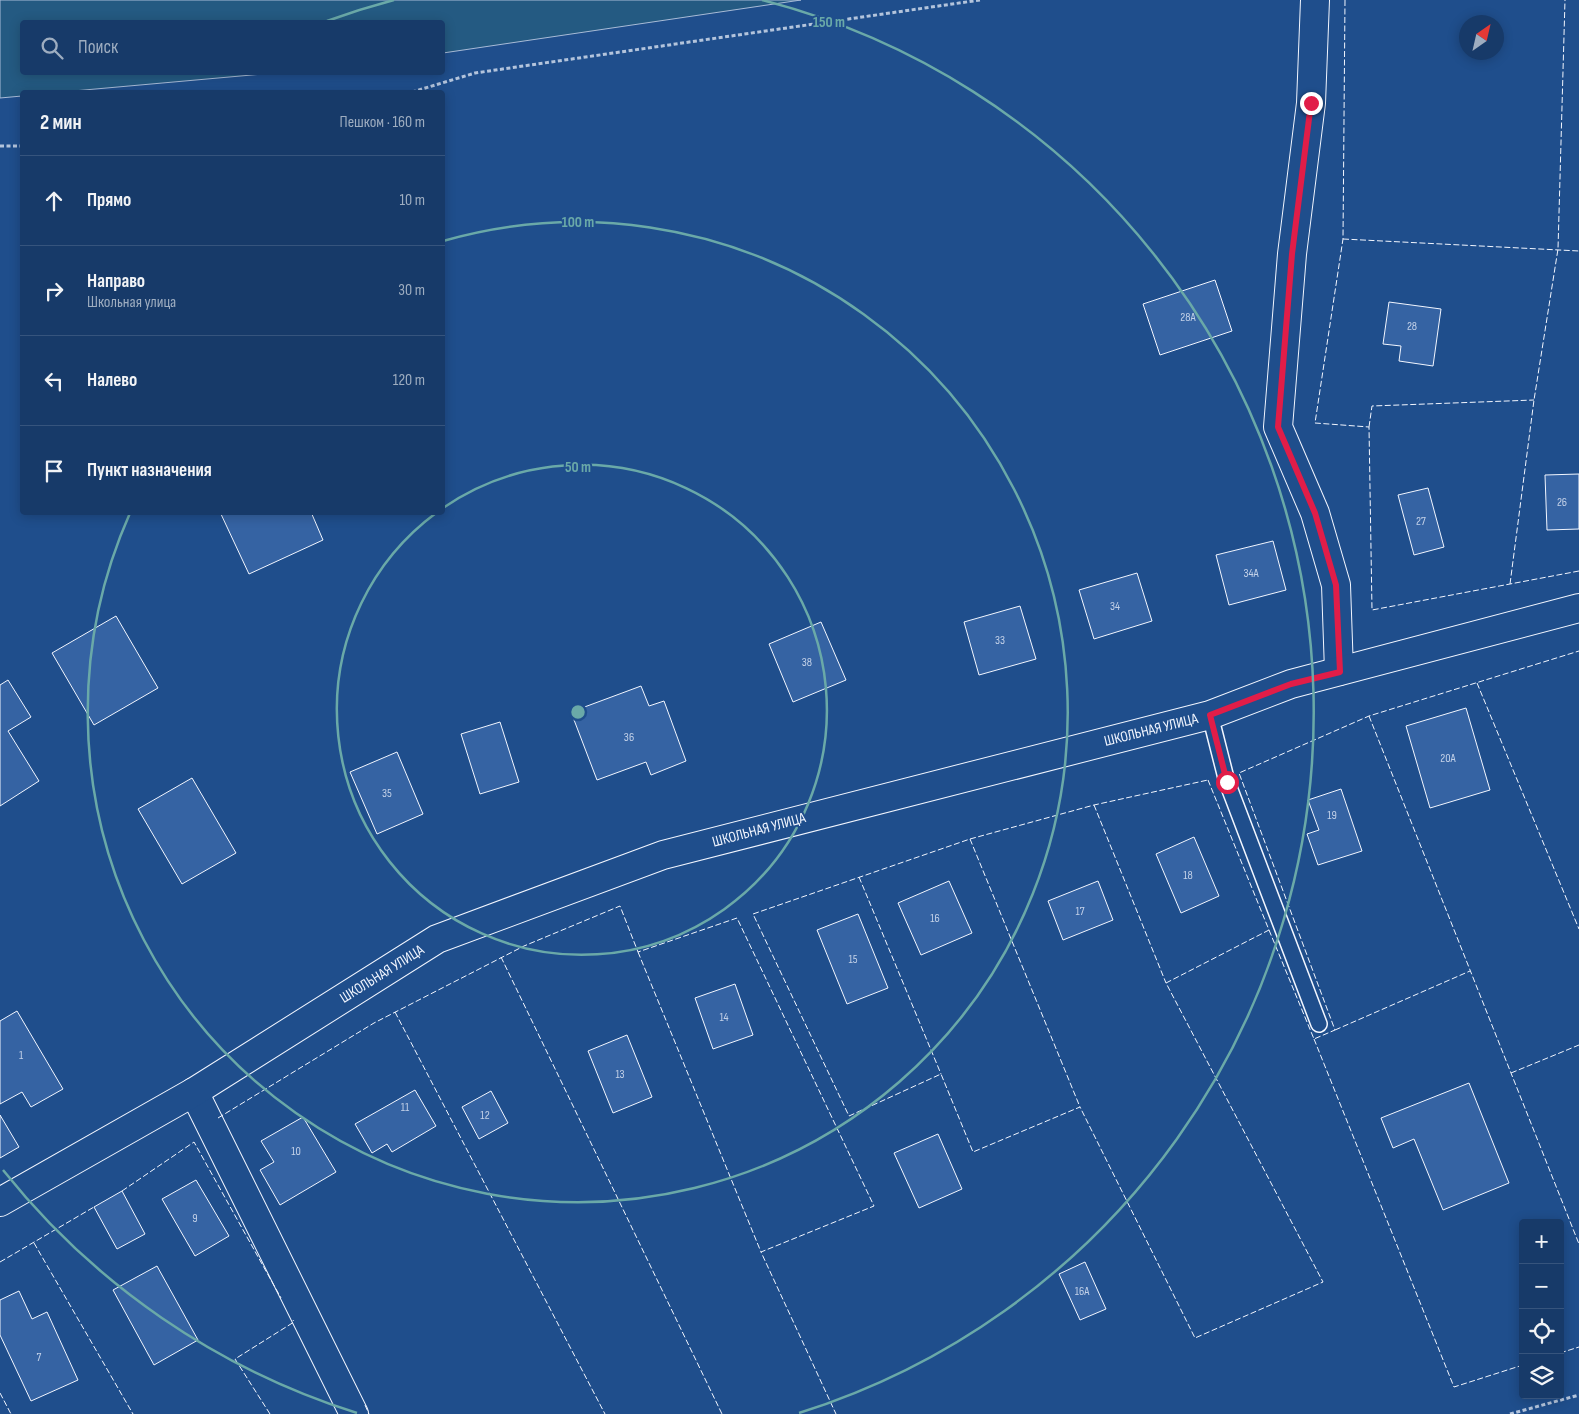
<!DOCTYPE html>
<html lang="ru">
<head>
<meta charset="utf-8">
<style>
	body { margin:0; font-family:"Sofia Sans Condensed",sans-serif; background:#20416f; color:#f1f3f6 }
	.controls { position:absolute; right:15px; bottom:15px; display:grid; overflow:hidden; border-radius:5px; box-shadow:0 2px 12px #0003 }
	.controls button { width:45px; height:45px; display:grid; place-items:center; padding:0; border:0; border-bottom:1px solid #36547d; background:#173a69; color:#f1f3f6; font:25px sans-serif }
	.compass { position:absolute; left:1459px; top:15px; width:45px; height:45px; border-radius:50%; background:#173a69; box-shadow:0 2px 12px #0003; rotate:34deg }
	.stop { position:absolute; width:15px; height:15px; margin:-11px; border:4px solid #e11d48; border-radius:50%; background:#fff }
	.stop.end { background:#e11d48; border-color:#fff; box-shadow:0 1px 5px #0008 }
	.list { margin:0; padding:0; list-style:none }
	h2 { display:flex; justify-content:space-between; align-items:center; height:65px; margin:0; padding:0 20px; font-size:21px }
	h2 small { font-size:16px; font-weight:400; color:#9eadc0 }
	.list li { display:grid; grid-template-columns:32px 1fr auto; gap:15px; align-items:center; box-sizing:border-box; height:90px; padding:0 20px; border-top:1px solid #36547d }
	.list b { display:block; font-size:19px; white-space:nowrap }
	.list p { margin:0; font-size:16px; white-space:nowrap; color:#9eadc0 }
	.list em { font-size:16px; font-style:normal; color:#9eadc0 }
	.icon { flex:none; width:28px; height:28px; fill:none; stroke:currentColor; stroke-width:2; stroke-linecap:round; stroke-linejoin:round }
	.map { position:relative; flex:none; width:1579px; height:1414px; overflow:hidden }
	.search { position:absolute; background:#173a69; box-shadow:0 2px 12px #0003; left:20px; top:20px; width:425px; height:55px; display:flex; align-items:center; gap:12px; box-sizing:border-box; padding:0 18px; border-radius:5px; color:#9eadc0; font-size:19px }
	.panel { position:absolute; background:#173a69; box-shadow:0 2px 12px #0003; left:20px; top:90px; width:425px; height:425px; border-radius:5px }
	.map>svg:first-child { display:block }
</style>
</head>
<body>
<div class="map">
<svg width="1579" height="1414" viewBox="0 0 1579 1414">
	<rect width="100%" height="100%" fill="#1f4e8c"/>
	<!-- green -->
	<polygon fill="#245a82" stroke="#a8bbd7" points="0,0 801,0 443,53 442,22 22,22 22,72 274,73 62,92 22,92 22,96 0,98"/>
	<!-- building -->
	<g fill="#3563a3" stroke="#f2f6ff">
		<polygon points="1215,280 1232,331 1160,355 1143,304"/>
		<polygon points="1389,302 1441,309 1433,366 1399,361 1401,346 1383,344"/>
		<polygon points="1579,474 1579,529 1547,530 1545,475"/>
		<polygon points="1428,488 1444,547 1414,555 1398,495"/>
		<polygon points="220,512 311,512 323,540 249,574"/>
		<polygon points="1273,541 1286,590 1229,605 1216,555"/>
		<polygon points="1137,573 1152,621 1094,639 1079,590"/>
		<polygon points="1020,606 1036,659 979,675 964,622"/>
		<polygon points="116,616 158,688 94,725 52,653"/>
		<polygon points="821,622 846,680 793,702 769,644"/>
		<polygon points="8,680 31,717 8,731 39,781 0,806 0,685"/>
		<polygon points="641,686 649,706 664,701 686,761 651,775 646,762 597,780 571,712"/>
		<polygon points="1466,708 1490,790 1430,808 1406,726"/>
		<polygon points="500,722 519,782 480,794 461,734"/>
		<polygon points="397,752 423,814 377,834 350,772"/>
		<polygon points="192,778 236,853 182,884 138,809"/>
		<polygon points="1341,789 1362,851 1318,865 1307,834 1319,830 1308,800"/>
		<polygon points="1194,837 1219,896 1181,913 1156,854"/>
		<polygon points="949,881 972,933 921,955 898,903"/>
		<polygon points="1098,881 1113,920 1063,940 1048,901"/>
		<polygon points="858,914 888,988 847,1004 817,930"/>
		<polygon points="735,984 753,1035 713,1049 695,998"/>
		<polygon points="17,1011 63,1089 31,1107 22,1092 0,1104 0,1021"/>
		<polygon points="627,1035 652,1097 613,1113 588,1051"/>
		<polygon points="1469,1083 1509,1183 1443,1210 1414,1139 1393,1148 1381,1118"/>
		<polygon points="415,1090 436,1126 392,1152 387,1144 372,1153 355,1124"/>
		<polygon points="491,1091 508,1123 479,1139 462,1107"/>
		<polygon points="0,1115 19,1147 0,1158"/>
		<polygon points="303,1117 336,1172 280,1205 260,1170 274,1162 261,1141"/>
		<polygon points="938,1134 962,1189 919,1208 894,1153"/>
		<polygon points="196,1180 229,1236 195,1256 162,1199"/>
		<polygon points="122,1191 145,1234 117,1249 94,1207"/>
		<polygon points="1085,1262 1106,1309 1080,1320 1059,1274"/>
		<polygon points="157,1266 198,1340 154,1365 113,1290"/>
		<polygon points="19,1291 32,1319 47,1312 78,1380 31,1401 0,1335 0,1300"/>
	</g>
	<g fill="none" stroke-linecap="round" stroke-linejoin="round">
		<defs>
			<polyline id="service" points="1210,715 1227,782 1319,1024"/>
			<g id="minor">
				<polyline points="1315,0 1311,103 1292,254 1278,427 1315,513 1336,585 1339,671"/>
				<polyline points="194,1092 354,1414"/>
				<polyline points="0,1202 194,1092 437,939 663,855 1210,715 1291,684 1579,608"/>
			</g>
		</defs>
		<!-- service casing -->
		<use href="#service" stroke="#f2f6ff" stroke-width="18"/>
		<!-- minor casing -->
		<use href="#minor" stroke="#f2f6ff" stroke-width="30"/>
		<!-- path -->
		<g stroke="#b3c4dc" stroke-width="3" stroke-dasharray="4 2.5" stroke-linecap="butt">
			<polyline points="412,92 475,73 980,0"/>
			<polyline points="0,146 22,146"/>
			<polyline points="1510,1414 1579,1395"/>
		</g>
		<!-- service -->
		<use href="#service" stroke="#1f4e8c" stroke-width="15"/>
		<!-- minor -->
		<use href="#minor" stroke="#1f4e8c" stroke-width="28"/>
		<!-- fence -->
		<g stroke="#f2f6ff" stroke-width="1" stroke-dasharray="6 2.5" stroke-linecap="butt">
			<polyline points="1345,0 1343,239 1315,423 1369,427 1372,610 1579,571"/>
			<polyline points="1343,239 1579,251"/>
			<polyline points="1369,427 1372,406 1534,400"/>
			<polyline points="1510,584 1534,400 1558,249 1565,0"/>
			<polyline points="1477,683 1579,929"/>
			<polyline points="1369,716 1579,1244"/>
			<polygon points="1208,780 1269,930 1166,983 1323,1282 1195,1338 1080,1107 973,1152 941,1074 849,1116 753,914 970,839 1094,805"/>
			<polyline points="1094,805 1166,983"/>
			<polyline points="970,839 1080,1107"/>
			<polyline points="859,877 941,1074"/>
			<polyline points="1269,930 1314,1039 1335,1030 1239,773 1369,716 1579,651"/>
			<polyline points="638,952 761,1252"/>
			<polyline points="501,957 722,1414"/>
			<polyline points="395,1012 605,1414"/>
			<polyline points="1335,1030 1470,971"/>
			<polyline points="1314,1039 1454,1387 1523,1365"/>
			<polyline points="1511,1073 1579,1045"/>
			<polyline points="218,1118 374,1023 524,946 620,906 638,952 737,918 874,1206 761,1252 836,1414"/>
			<polyline points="122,1191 194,1142 281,1298"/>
			<polyline points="34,1243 133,1414"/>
			<polyline points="0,1262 94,1207"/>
			<polyline points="1560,1353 1579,1347"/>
			<polyline points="0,1393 11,1414"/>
			<polyline points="365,1405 369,1414"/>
			<polyline points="270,1414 235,1359 294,1322 293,1320"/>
		</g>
	</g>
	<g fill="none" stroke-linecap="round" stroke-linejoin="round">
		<!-- route -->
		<polyline stroke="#e11d48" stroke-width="6" points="1227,782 1210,715 1291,684 1340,672 1336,585 1315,513 1278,427 1292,254 1311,103"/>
	</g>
	<!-- distance rings -->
	<g fill="none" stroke="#6aa9a8" stroke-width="2.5">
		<path d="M443 508A245 245 0 1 1 436 513"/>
		<path d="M443 241A490 490 0 1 1 130 513"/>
		<path d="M357 1413A735 735 0 0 1 3 1170M327 21A735 735 0 0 1 394 0M762 0A735 735 0 0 1 799 1413"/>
	</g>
	<g text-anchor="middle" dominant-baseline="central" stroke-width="4" stroke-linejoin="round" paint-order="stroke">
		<!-- number labels -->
		<g font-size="12" fill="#c3d1e8">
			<text x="1188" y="317">28А</text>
			<text x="1412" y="326">28</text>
			<text x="1562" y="502">26</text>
			<text x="1421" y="521">27</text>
			<text x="1251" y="573">34А</text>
			<text x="1115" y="606">34</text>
			<text x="1000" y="640">33</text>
			<text x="807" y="662">38</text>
			<text x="629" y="737">36</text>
			<text x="1448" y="758">20А</text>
			<text x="387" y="793">35</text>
			<text x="1332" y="815">19</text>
			<text x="1188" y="875">18</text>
			<text x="1080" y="911">17</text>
			<text x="935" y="918">16</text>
			<text x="853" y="959">15</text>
			<text x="724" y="1017">14</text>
			<text x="21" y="1055">1</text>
			<text x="620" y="1074">13</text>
			<text x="405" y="1107">11</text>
			<text x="485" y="1115">12</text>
			<text x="296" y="1151">10</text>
			<text x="195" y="1218">9</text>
			<text x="1082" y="1291">16А</text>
			<text x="39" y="1357">7</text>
		</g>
		<!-- street labels -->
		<g font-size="15" fill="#f2f6ff" stroke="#1f4e8c">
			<text transform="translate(1151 730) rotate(-14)">ШКОЛЬНАЯ УЛИЦА</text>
			<text transform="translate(759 830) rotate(-15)">ШКОЛЬНАЯ УЛИЦА</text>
			<text transform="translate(382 974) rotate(-32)">ШКОЛЬНАЯ УЛИЦА</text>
		</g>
	</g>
	<circle cx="578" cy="712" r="8" fill="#6aa9a8" stroke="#1f4e8c" stroke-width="2.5"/>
	<g font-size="15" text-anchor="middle" font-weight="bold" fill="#6aa9a8" stroke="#1f4e8c" stroke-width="4" stroke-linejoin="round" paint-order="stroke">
		<text x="829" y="27">150 m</text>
		<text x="578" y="227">100 m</text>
		<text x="578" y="472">50 m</text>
	</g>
</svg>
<div class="controls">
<button>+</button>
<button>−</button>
<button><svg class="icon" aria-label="locate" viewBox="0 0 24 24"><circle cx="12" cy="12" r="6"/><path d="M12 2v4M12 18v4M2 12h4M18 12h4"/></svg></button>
<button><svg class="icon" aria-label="layers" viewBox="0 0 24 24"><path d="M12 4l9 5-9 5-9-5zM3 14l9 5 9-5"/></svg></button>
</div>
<svg class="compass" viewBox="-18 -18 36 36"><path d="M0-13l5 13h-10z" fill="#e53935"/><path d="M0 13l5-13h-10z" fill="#9eadc0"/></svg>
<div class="stop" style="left:1227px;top:782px"></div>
<div class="stop end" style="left:1311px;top:103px"></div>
<div class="search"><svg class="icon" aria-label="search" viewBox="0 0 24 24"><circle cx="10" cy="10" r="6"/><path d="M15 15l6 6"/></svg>Поиск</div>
<section class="panel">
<h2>2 мин<small>Пешком · 160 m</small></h2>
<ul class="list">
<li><svg class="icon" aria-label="ahead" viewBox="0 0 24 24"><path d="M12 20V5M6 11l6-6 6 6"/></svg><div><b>Прямо</b></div><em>10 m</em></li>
<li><svg class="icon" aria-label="right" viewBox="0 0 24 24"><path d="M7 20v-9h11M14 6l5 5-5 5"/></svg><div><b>Направо</b><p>Школьная улица</p></div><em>30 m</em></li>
<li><svg class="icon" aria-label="left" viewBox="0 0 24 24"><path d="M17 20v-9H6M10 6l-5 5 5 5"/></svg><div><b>Налево</b></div><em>120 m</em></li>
<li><svg class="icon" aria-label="arrive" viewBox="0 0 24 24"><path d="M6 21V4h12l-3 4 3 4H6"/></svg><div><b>Пункт назначения</b></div></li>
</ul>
</section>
</div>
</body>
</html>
